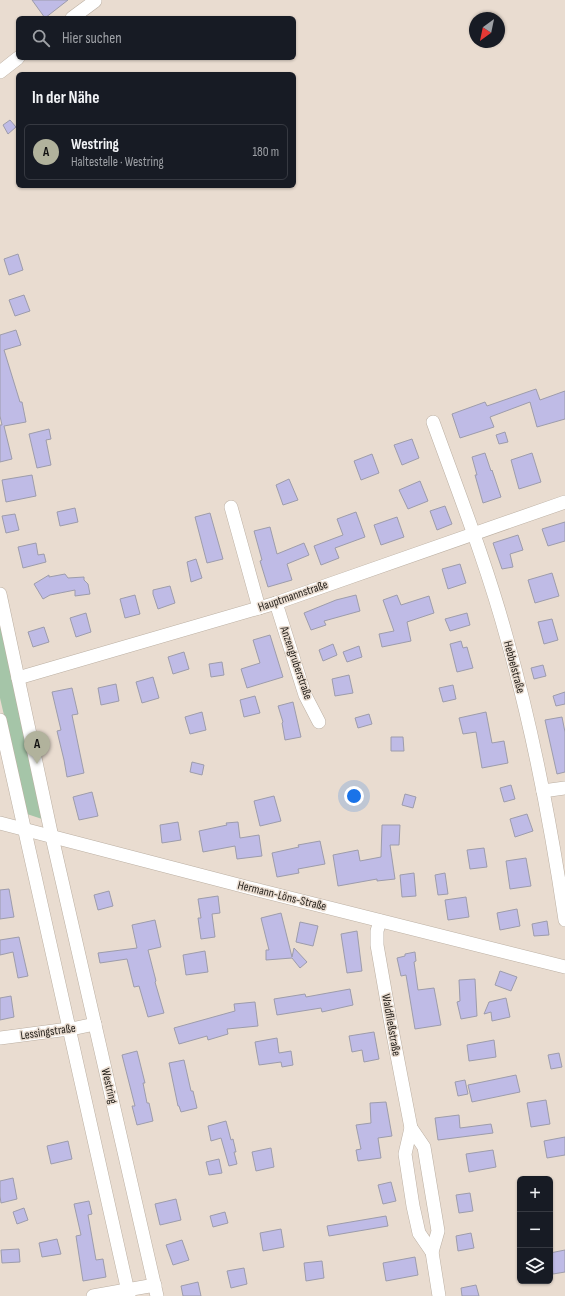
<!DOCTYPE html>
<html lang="de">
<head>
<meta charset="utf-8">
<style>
	body { margin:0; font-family:"Sofia Sans Condensed",sans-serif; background:#20242c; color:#f1f3f6 }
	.controls { position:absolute; right:12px; bottom:12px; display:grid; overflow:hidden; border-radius:6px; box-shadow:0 1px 3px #0004 }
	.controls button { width:36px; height:36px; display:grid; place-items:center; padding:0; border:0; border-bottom:1px solid #363941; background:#171b24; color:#f1f3f6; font:20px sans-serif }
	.compass { position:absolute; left:469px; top:12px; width:36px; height:36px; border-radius:50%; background:#171b24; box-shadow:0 1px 3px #0004; rotate:213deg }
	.you { position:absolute; left:354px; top:796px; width:14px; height:14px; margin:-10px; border:3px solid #fff; border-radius:50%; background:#1a73e8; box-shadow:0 0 0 6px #1a73e833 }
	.badge { display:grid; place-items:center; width:26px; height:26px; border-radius:50%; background:#b1b29c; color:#111; font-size:13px; font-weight:700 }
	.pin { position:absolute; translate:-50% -33px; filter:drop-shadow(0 1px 2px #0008) }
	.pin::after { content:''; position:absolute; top:21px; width:14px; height:12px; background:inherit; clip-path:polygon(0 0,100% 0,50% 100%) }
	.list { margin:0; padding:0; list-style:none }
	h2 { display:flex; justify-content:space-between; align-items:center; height:52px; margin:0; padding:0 16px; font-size:17px }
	h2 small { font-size:13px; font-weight:400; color:#9ea1a6 }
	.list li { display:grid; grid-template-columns:26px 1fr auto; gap:12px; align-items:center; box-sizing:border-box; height:56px; margin:0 8px 8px; padding:0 8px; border:1px solid #363941; border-radius:6px }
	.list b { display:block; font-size:15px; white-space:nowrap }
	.list p { margin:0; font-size:13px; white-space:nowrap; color:#9ea1a6 }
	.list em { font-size:13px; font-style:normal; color:#9ea1a6 }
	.icon { flex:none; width:22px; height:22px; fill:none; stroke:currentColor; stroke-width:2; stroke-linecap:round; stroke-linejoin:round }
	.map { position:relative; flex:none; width:565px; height:1296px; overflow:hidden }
	.search { position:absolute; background:#171b24; box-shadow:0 1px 3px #0004; left:16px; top:16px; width:280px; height:44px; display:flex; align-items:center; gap:10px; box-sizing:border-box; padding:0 14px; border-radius:6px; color:#9ea1a6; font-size:15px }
	.panel { position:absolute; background:#171b24; box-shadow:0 1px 3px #0004; left:16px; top:72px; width:280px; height:116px; border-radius:6px }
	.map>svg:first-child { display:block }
</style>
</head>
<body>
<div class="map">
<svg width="565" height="1296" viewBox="0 0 565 1296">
	<rect width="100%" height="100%" fill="#e9dcd0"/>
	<!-- green -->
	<polygon fill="#a5c5a8" points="0,623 42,819 27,814 0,698"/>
	<!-- building -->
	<g fill="#bfbbe6" stroke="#9d9cab">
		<polygon points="32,0 68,0 45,18"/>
		<polygon points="10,120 16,127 8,134 3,125"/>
		<polygon points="18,254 23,270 9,275 4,259"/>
		<polygon points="24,295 30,311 15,316 9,300"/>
		<polygon points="16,330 21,345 4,350 20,402 22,402 26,422 4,426 12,459 0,462 0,425 2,425 0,416 0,335"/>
		<polygon points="536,389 540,400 565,391 565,419 537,427 530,402 490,417 494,427 460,438 452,414 485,402 487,406"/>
		<polygon points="49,429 51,439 46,440 51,465 37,468 29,434"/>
		<polygon points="505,432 508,442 499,444 496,435"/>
		<polygon points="412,439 419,458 402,465 394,445"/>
		<polygon points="485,453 491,471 492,470 501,497 483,503 475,475 477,475 472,457"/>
		<polygon points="532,453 541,482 519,489 511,460"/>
		<polygon points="372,454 379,473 361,480 354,461"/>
		<polygon points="32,475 36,496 6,502 2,480"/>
		<polygon points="289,479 298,500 283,505 276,485"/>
		<polygon points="420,481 428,501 408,509 399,490"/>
		<polygon points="445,506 452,524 437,530 430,511"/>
		<polygon points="75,508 78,522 60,526 57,512"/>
		<polygon points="356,512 365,537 335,548 339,558 321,565 314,546 343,535 337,519"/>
		<polygon points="210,513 223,559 207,563 195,517"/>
		<polygon points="15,514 19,530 6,533 2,516"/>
		<polygon points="397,517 404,537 381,545 374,525"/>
		<polygon points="565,522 565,541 548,546 542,529"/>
		<polygon points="270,527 277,554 304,543 309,555 287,564 292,580 268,587 260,561 262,560 254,531"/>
		<polygon points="518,535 523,550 510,554 513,567 502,569 493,543"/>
		<polygon points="36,543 38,555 44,554 46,562 23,568 18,547"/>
		<polygon points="196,559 202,578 191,582 187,562"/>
		<polygon points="460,564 466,583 448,589 442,569"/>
		<polygon points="552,573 559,596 535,603 528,580"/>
		<polygon points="65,574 68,578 84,577 84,580 88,584 90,594 75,596 75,590 50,595 43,599 34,584 49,575 49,577"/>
		<polygon points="170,586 175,603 158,609 153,594 153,590"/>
		<polygon points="135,595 140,614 125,618 120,599"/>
		<polygon points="356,595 360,611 324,621 326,625 311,630 304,613 336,600"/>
		<polygon points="397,595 401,605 429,596 434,613 407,622 411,641 382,647 379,634 394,631 383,600"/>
		<polygon points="86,613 91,632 76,637 70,618"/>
		<polygon points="467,613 470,625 450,631 445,619"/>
		<polygon points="552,619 558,640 544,644 538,622"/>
		<polygon points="44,627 49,642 33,647 28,632"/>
		<polygon points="270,635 283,677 247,688 241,669 260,663 253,640"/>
		<polygon points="461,641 463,648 467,647 473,668 457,672 450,644"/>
		<polygon points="333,644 337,655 323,661 319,650"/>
		<polygon points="359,646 362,657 347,662 343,652"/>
		<polygon points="184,652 189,669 173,674 168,657"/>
		<polygon points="222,662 224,675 211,677 209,664"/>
		<polygon points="543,665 546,676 534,679 531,668"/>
		<polygon points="349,675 353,693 335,696 332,679"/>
		<polygon points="153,677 159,698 142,703 136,682"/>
		<polygon points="116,684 119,701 101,705 98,688"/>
		<polygon points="453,685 456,699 443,702 439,688"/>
		<polygon points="72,688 78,714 72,715 84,773 67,777 64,760 57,731 61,730 52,692"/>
		<polygon points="565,692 565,704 556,706 553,696"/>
		<polygon points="255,696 260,713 244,717 240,700"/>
		<polygon points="293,702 301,737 285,740 282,723 283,722 278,706"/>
		<polygon points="202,712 206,730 190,734 185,717"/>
		<polygon points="486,712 492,743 504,741 508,763 482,768 476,732 463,734 459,718"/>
		<polygon points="369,714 372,724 358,728 355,718"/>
		<polygon points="562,717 565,732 565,772 557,774 545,720"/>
		<polygon points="391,737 403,737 404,751 391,751"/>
		<polygon points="192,762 204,765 202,775 190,772"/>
		<polygon points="511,785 515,799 504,802 500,788"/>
		<polygon points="92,792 98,816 79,820 73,797"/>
		<polygon points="405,794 416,797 413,808 402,805"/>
		<polygon points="274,796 281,821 260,826 254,801"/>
		<polygon points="527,814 533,831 515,837 510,819"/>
		<polygon points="178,822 181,840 162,843 160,825"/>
		<polygon points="238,822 240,838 259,835 262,856 237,859 235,846 203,852 199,831 227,825 226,823"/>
		<polygon points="382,825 400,825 399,845 390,845 395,879 377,881 377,879 338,886 333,855 358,850 360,861 381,857"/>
		<polygon points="320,841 325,864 298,869 299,873 277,877 272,853 299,847 298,845"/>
		<polygon points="484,848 487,867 470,869 467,850"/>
		<polygon points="526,858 531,886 510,889 506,861"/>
		<polygon points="414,873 416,896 402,897 400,875"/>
		<polygon points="445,873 448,894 438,895 435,875"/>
		<polygon points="9,889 14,917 0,919 0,890"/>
		<polygon points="109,891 113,906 98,910 94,895"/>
		<polygon points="218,896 220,913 212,914 215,937 201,939 198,918 201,918 198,899"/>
		<polygon points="466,897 469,917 448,920 445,900"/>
		<polygon points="517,909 520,926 500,930 497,913"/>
		<polygon points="281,913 292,957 294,948 307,962 300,968 292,958 266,960 266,950 269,950 261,918"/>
		<polygon points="155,920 161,947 148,950 156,981 155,982 164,1013 148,1017 139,986 134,987 127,959 100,963 98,953 137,948 132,925"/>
		<polygon points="547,921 549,935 534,936 532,924"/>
		<polygon points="300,922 318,926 313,946 296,942"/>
		<polygon points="357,931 362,971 347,973 341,934"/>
		<polygon points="19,937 28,976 18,978 13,952 0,955 0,940"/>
		<polygon points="205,951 208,972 186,975 183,955"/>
		<polygon points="415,952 416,961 414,962 418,990 434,988 441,1025 415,1029 406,975 401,976 397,958 405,956 405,954"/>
		<polygon points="500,971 517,977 511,991 495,985"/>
		<polygon points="475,979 477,1016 461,1019 457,1002 460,1001 459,980"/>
		<polygon points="350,989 353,1005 322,1012 321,1008 277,1015 274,999 305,994 306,997"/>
		<polygon points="11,996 14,1017 0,1020 0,998"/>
		<polygon points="506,998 510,1017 492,1021 491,1012 484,1014 489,1002"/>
		<polygon points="255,1002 258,1026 227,1029 228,1034 208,1040 207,1036 179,1044 174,1028 235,1011 234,1004"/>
		<polygon points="374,1032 379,1059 364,1062 362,1050 352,1052 349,1036"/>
		<polygon points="277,1038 279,1053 291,1051 293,1065 282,1067 281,1062 259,1065 255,1042"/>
		<polygon points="494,1040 496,1057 469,1061 467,1045"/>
		<polygon points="137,1051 145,1083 143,1083 147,1103 149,1103 153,1121 137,1125 132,1106 135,1106 122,1055"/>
		<polygon points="559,1053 562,1067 551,1069 548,1055"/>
		<polygon points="184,1060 191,1091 193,1091 197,1108 181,1112 179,1106 178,1106 169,1063"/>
		<polygon points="516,1075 520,1092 472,1102 468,1085"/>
		<polygon points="465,1080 468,1094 458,1096 455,1082"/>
		<polygon points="546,1100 550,1124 531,1127 527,1103"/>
		<polygon points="386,1102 392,1136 378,1138 381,1158 358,1161 356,1150 361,1149 356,1125 371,1123 370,1103"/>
		<polygon points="459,1115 460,1128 491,1124 493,1133 438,1140 435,1118"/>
		<polygon points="226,1121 231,1140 233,1139 236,1152 234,1152 237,1164 229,1166 221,1138 211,1141 208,1126"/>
		<polygon points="565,1137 565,1155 547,1158 544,1141"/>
		<polygon points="68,1141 72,1159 51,1164 47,1146"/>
		<polygon points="271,1148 274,1167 256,1171 252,1152"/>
		<polygon points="493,1150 496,1167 469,1172 466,1154"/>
		<polygon points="219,1159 222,1173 209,1175 206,1162"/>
		<polygon points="13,1178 17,1199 1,1203 0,1196 0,1181"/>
		<polygon points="391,1182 396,1201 383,1204 378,1185"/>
		<polygon points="470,1193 473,1211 459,1213 456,1195"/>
		<polygon points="176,1199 181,1220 160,1225 155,1204"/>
		<polygon points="89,1201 92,1214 88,1215 96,1260 103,1259 106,1277 83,1281 76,1236 81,1235 74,1204"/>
		<polygon points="24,1208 28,1220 17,1224 13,1212"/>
		<polygon points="225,1212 228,1223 213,1227 210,1216"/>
		<polygon points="386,1216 388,1226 329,1236 327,1226"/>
		<polygon points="281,1229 284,1247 263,1251 260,1233"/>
		<polygon points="471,1233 474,1248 458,1251 456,1236"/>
		<polygon points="57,1239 61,1254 42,1257 39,1243"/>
		<polygon points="182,1240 189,1260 173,1265 166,1245"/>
		<polygon points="19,1249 20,1262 2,1263 1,1250"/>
		<polygon points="565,1250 565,1272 553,1274 550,1253"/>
		<polygon points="415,1257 418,1275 386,1281 383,1263"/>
		<polygon points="322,1261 324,1278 306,1281 304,1263"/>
		<polygon points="244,1268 247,1284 231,1288 227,1271"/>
		<polygon points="198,1282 201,1296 183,1296 181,1286"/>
		<polygon points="476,1285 479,1296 462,1296 461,1288"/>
	</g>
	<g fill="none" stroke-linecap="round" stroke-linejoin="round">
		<defs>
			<g id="minor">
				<polyline points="72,18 95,1"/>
				<polyline points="0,72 18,58"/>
				<path d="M433 422C459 494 487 565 507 639 533 731 551 825 565 920"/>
				<polyline points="231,507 259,608"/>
				<polyline points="0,594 52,837 157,1296"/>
				<polyline points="276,603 305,695 319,722"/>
				<polyline points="18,678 276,603 565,502"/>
				<polyline points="0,720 129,1296"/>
				<polyline points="543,791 565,788"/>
				<polyline points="0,823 250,888 565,967"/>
				<polyline points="380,921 377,931 377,945 390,1019 411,1128 424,1147 438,1231 432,1252"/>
				<polyline points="0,1038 76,1028 95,1024"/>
				<polyline points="411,1128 405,1154 413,1206 419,1233 432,1252 439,1296"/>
				<polyline points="93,1296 155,1285"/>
			</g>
		</defs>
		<!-- minor casing -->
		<use href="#minor" stroke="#bbafa2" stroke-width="14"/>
		<!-- minor -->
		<use href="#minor" stroke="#fff" stroke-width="13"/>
	</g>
	<g text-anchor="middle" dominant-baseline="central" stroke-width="3" stroke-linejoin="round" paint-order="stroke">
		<!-- street labels -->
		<g font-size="12" fill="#221e19" stroke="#e9dcd0">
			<text transform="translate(293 596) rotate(-19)">Hauptmannstraße</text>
			<text transform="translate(296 663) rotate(71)">Anzengruberstraße</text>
			<text transform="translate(514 667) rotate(75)">Hebbelstraße</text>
			<text transform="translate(282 896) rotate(14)">Hermann-Löns-Straße</text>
			<text transform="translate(391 1025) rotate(80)">Waldfließstraße</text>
			<text transform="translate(48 1032) rotate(-8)">Lessingstraße</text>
			<text transform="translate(109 1086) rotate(77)">Westring</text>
		</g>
	</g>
</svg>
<div class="controls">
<button>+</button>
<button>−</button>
<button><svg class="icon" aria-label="layers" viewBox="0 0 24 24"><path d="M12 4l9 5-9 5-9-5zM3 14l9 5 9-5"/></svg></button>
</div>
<svg class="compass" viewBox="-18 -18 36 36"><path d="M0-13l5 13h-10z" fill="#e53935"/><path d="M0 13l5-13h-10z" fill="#9ea1a6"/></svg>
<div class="you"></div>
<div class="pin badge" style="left:37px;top:764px">A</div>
<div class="search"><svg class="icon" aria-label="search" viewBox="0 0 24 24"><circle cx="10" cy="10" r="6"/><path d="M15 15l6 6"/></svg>Hier suchen</div>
<section class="panel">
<h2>In der Nähe<small></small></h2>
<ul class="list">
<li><span class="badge">A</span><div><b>Westring</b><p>Haltestelle · Westring</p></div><em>180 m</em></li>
</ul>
</section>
</div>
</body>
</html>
